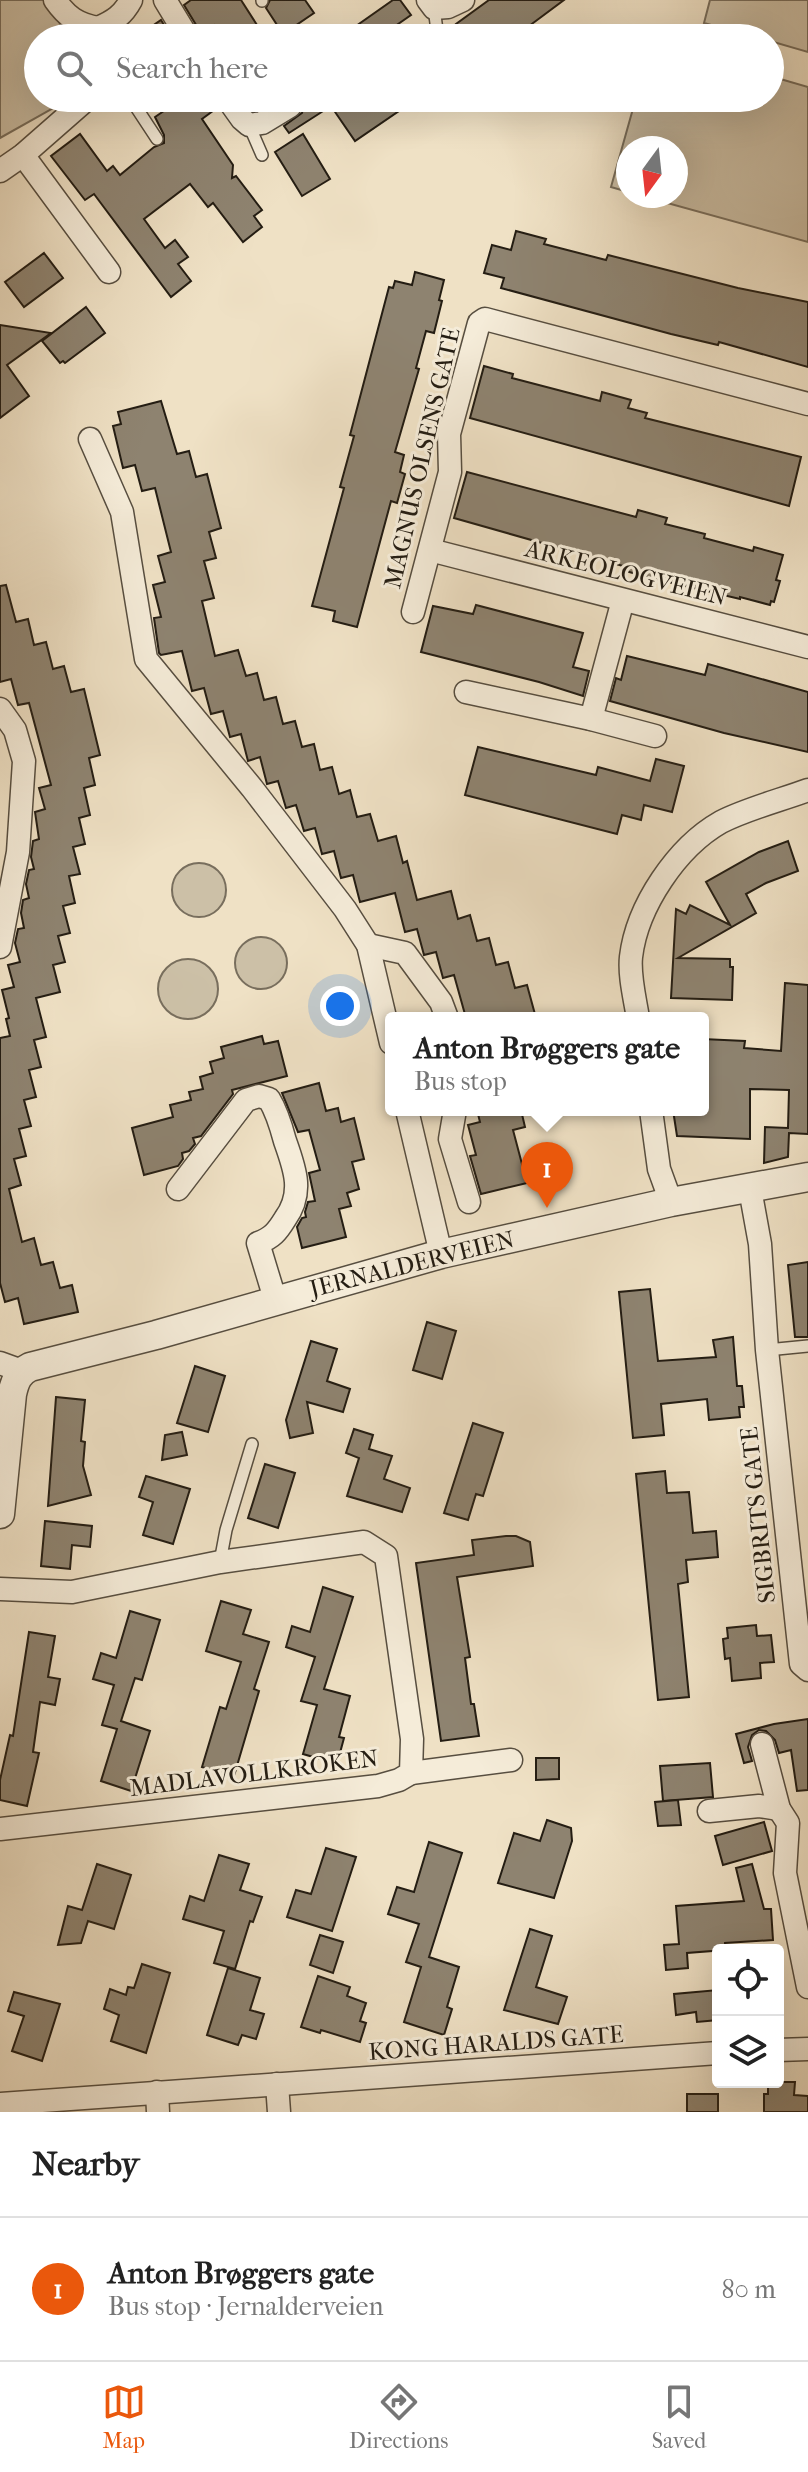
<!DOCTYPE html>
<html lang="en">
<head>
<meta charset="utf-8">
<style>
	body { margin:0; font-family:"IM FELL French Canon",serif; background:#f6f6f6; color:#222 }
	.controls { position:absolute; right:24px; bottom:24px; display:grid; overflow:hidden; border-radius:8px; box-shadow:0 8px 32px #0002 }
	.controls button { width:72px; height:72px; display:grid; place-items:center; padding:0; border:0; border-bottom:2px solid #e0e0e0; background:#fff; color:#222; font:40px sans-serif }
	.compass { position:absolute; left:616px; top:136px; width:72px; height:72px; border-radius:50%; background:#fff; box-shadow:0 8px 32px #0002; rotate:195deg }
	.you { position:absolute; left:340px; top:1006px; width:28px; height:28px; margin:-20px; border:6px solid #fff; border-radius:50%; background:#1a73e8; box-shadow:0 0 0 12px #1a73e833 }
	.badge { display:grid; place-items:center; width:52px; height:52px; border-radius:50%; background:#ea580c; color:#fff; font-size:26px; font-weight:700 }
	.pin { position:absolute; translate:-50% -66px; filter:drop-shadow(0 2px 4px #0008) }
	.pin::after { content:''; position:absolute; top:42px; width:28px; height:24px; background:inherit; clip-path:polygon(0 0,100% 0,50% 100%) }
	.popup { position:absolute; left:385px; top:1012px; width:324px; height:104px; box-sizing:border-box; display:grid; place-content:center; border-radius:8px; background:#fff; filter:drop-shadow(0 2px 6px #0005); font-size:26px; white-space:nowrap; color:#767676 }
	.popup b { font-size:30px; color:#222 }
	.popup::after { content:''; position:absolute; left:50%; top:100%; margin-left:-16px; border:16px solid transparent; border-top-color:#fff }
	.list { margin:0; padding:0; list-style:none }
	h2 { display:flex; justify-content:space-between; align-items:center; height:104px; margin:0; padding:0 32px; font-size:34px }
	h2 small { font-size:26px; font-weight:400; color:#767676 }
	.list li { display:grid; grid-template-columns:52px 1fr auto; gap:24px; align-items:center; box-sizing:border-box; height:144px; padding:0 32px; border-top:2px solid #e0e0e0 }
	.list b { display:block; font-size:30px; white-space:nowrap }
	.list p { margin:0; font-size:26px; white-space:nowrap; color:#767676 }
	.list em { font-size:26px; font-style:normal; color:#767676 }
	.icon { flex:none; width:44px; height:44px; fill:none; stroke:currentColor; stroke-width:2; stroke-linecap:round; stroke-linejoin:round }
	.map { position:relative; flex:none; width:808px; height:2112px; overflow:hidden }
	.search { position:absolute; background:#fff; box-shadow:0 8px 32px #0002; left:24px; right:24px; top:24px; height:88px; display:flex; align-items:center; gap:20px; box-sizing:border-box; padding:0 28px; border-radius:44px; color:#767676; font-size:30px }
	.sheet { height:248px; background:#fff }
	nav { display:flex; justify-content:space-around; align-items:center; box-sizing:border-box; height:112px; border-top:2px solid #e0e0e0; background:#fff; font-size:22px; color:#767676 }
	nav a { display:grid; justify-items:center; gap:4px }
	nav .on { color:#ea580c }
	.map>svg:first-child { display:block }
</style>
</head>
<body>
<div class="map">
<svg width="808" height="2112" viewBox="0 0 808 2112">
	<rect width="100%" height="100%" fill="#efe1c5"/>
	<filter id="stains"><feTurbulence type="fractalNoise" baseFrequency=".0025" numOctaves="4"/><feColorMatrix values="0 0 0 0 .2 0 0 0 0 .09 0 0 0 0 .02 0 0 0 .5 -.17"/></filter>
	<radialGradient id="worn" r=".72"><stop offset=".6" stop-color="#630" stop-opacity="0"/><stop offset="1" stop-color="#630" stop-opacity=".3"/></radialGradient>
	<!-- green -->
	<g fill="#ccc0a7" stroke="#786e5d" stroke-width="2">
		<polygon points="0,0 53,0 64,38 38,38 38,98 71,98 0,138"/>
		<polygon points="710,0 808,0 808,52 770,41 770,38 758,38 704,23"/>
		<polygon points="770,76 808,87 808,242 642,196 676,196 676,148 628,148 628,192 611,187 636,98 770,98"/>
		<circle cx="199" cy="890" r="27"/>
		<circle cx="261" cy="963" r="26"/>
		<circle cx="188" cy="989" r="30"/>
	</g>
	<!-- building -->
	<g fill="#8e8370" stroke="#241d13" stroke-width="2">
		<polygon points="191,0 241,0 257,25 238,38 223,38 214,25 201,33 184,5"/>
		<polygon points="270,0 305,0 314,13 283,34 266,8"/>
		<polygon points="393,0 400,0 411,15 378,38 339,38"/>
		<polygon points="489,0 564,0 513,38 508,32 499,38 466,38 456,24"/>
		<polygon points="161,20 172,38 135,38"/>
		<polygon points="183,98 213,98 217,108 202,119 233,165 232,178 236,176 262,210 254,216 262,227 243,242 213,203 208,207 190,184 144,219 165,248 175,240 188,257 178,264 191,281 171,297 94,194 85,200 51,156 80,134 107,171 113,166 120,175 154,147 164,143 164,135 155,117"/>
		<polygon points="301,98 418,98 355,141 331,106 289,133 284,126 302,113 304,105"/>
		<polygon points="303,134 330,179 302,196 275,152"/>
		<polygon points="516,231 546,239 544,244 606,260 608,255 738,288 808,302 808,367 719,342 718,345 671,334 501,288 504,278 484,273 492,245 511,250"/>
		<polygon points="44,253 63,278 24,307 5,282"/>
		<polygon points="415,272 444,280 439,300 442,301 434,333 426,331 416,368 419,369 395,452 404,455 400,472 405,474 397,503 391,501 357,627 333,621 335,611 312,606 344,488 340,487 354,436 350,435 389,287 393,288 395,281 412,285"/>
		<polygon points="86,307 105,333 65,363 63,361 60,363 42,341"/>
		<polygon points="0,325 51,333 7,365 29,396 0,418"/>
		<polygon points="484,366 513,374 512,378 600,401 602,392 631,400 628,408 647,413 645,418 801,457 789,506 470,418"/>
		<polygon points="161,401 177,454 189,451 196,477 207,474 221,528 209,532 216,558 204,561 214,598 202,601 215,656 238,650 246,676 257,673 264,700 276,697 283,724 295,721 302,747 314,744 320,770 332,767 339,794 350,790 357,817 370,814 378,841 396,836 403,863 407,861 417,900 451,891 458,919 470,915 477,941 489,938 496,965 508,962 515,988 527,985 536,1018 466,1018 454,975 443,978 436,952 424,955 417,929 405,932 395,893 360,902 353,875 341,878 334,851 322,854 315,828 304,831 296,805 286,808 278,781 267,784 260,757 248,761 241,734 230,737 223,711 211,714 204,688 192,691 182,651 161,655 159,653 154,618 161,617 153,585 165,582 158,556 171,552 155,488 142,491 135,465 123,468 113,426 121,424 118,412"/>
		<polygon points="467,472 636,517 638,510 667,518 665,524 705,534 704,538 753,551 754,547 783,555 776,580 780,581 774,602 771,601 770,605 740,597 740,599 651,578 622,570 623,566 454,518"/>
		<polygon points="6,585 16,622 28,619 34,645 46,642 53,669 64,666 71,692 84,689 100,755 89,758 95,785 84,788 90,815 79,818 85,844 73,847 80,874 69,876 75,903 63,906 70,933 58,936 65,962 53,965 60,992 36,998 46,1037 34,1040 41,1067 29,1070 36,1097 24,1100 31,1126 19,1129 26,1156 14,1159 21,1185 9,1189 22,1242 34,1238 41,1265 53,1262 60,1288 72,1285 78,1312 24,1324 18,1298 5,1302 0,1283 0,1038 10,1036 6,1019 9,1018 2,990 14,987 8,965 20,962 15,943 18,929 24,928 21,913 23,900 29,898 26,884 29,870 34,869 31,857 33,841 39,839 35,812 45,809 39,788 51,785 29,703 18,705 11,679 0,682 0,586"/>
		<polygon points="476,605 583,633 573,667 589,671 583,696 539,682 421,652 433,606 473,614"/>
		<polygon points="627,656 705,675 708,664 808,692 808,752 724,733 610,701 616,678 621,680"/>
		<polygon points="478,747 596,775 598,767 650,781 656,759 684,766 672,812 644,805 641,820 622,815 617,834 465,795"/>
		<polygon points="788,841 798,871 766,883 746,894 756,913 678,958 730,959 730,967 733,967 732,1000 671,998 676,909 686,914 690,905 730,925 706,882 759,852"/>
		<polygon points="785,983 808,985 808,1134 789,1133 788,1157 764,1163 765,1127 788,1128 789,1090 750,1089 750,1139 677,1136 673,1110 703,1110 703,1039 745,1041 744,1048 781,1051"/>
		<polygon points="262,1036 264,1044 278,1041 287,1076 232,1090 233,1094 201,1136 193,1138 195,1144 189,1151 182,1153 183,1159 178,1166 144,1175 132,1128 173,1117 170,1105 191,1100 189,1092 203,1089 200,1077 213,1073 210,1062 224,1058 221,1047"/>
		<polygon points="319,1083 326,1111 338,1108 341,1122 354,1118 364,1159 352,1162 359,1189 347,1193 351,1206 339,1209 346,1237 302,1248 297,1227 302,1218 306,1217 305,1212 308,1202 315,1201 309,1173 320,1170 309,1130 298,1132 282,1093"/>
		<polygon points="477,1110 521,1110 525,1127 513,1130 527,1183 481,1194 470,1156 476,1155 468,1125 480,1122"/>
		<polygon points="808,1262 808,1337 795,1337 788,1265"/>
		<polygon points="650,1289 658,1361 716,1357 713,1340 733,1337 737,1386 742,1386 744,1407 739,1407 740,1417 709,1420 707,1399 661,1404 664,1435 633,1438 619,1292"/>
		<polygon points="427,1322 456,1331 442,1379 413,1370"/>
		<polygon points="311,1341 337,1349 327,1381 350,1389 343,1412 307,1402 313,1433 290,1438 286,1420"/>
		<polygon points="195,1366 225,1376 208,1432 177,1423"/>
		<polygon points="56,1397 85,1400 81,1441 85,1442 83,1466 91,1495 48,1506"/>
		<polygon points="473,1423 503,1433 483,1496 476,1494 468,1520 444,1513"/>
		<polygon points="354,1429 373,1435 369,1449 392,1456 384,1479 410,1488 402,1512 347,1496 359,1458 346,1453"/>
		<polygon points="182,1432 187,1455 162,1460 165,1435"/>
		<polygon points="265,1464 295,1473 278,1528 248,1518"/>
		<polygon points="665,1471 667,1493 689,1492 693,1533 716,1531 718,1557 686,1560 688,1582 678,1584 689,1697 658,1700 636,1474"/>
		<polygon points="146,1476 190,1489 173,1544 143,1535 153,1502 139,1497"/>
		<polygon points="45,1521 92,1526 90,1547 72,1545 70,1569 41,1566"/>
		<polygon points="506,1536 516,1536 530,1542 533,1566 457,1577 470,1657 465,1658 471,1704 474,1704 479,1736 441,1741 416,1563 474,1555 472,1540"/>
		<polygon points="323,1587 353,1597 324,1689 350,1696 339,1737 344,1738 337,1764 303,1754 317,1705 301,1701 315,1657 286,1647 292,1626 310,1632"/>
		<polygon points="221,1601 251,1610 243,1634 269,1642 254,1689 259,1691 234,1776 202,1767 220,1707 226,1709 241,1662 206,1651"/>
		<polygon points="130,1611 160,1620 142,1680 135,1678 121,1721 150,1731 131,1791 101,1781 117,1729 102,1725 114,1685 93,1679 101,1653 116,1658"/>
		<polygon points="756,1625 757,1636 771,1635 774,1662 760,1663 761,1678 732,1681 730,1658 725,1659 723,1639 728,1638 727,1628"/>
		<polygon points="29,1632 55,1636 48,1677 60,1679 55,1705 40,1702 33,1752 39,1753 27,1806 0,1800 0,1780 10,1735 13,1736"/>
		<polygon points="808,1719 808,1790 797,1791 791,1750 779,1753 775,1740 766,1731 759,1730 752,1735 748,1747 752,1761 744,1763 736,1734 774,1724"/>
		<polygon points="536,1758 559,1758 559,1779 536,1780"/>
		<polygon points="710,1763 713,1797 663,1801 660,1766"/>
		<polygon points="678,1800 681,1825 658,1826 655,1802"/>
		<polygon points="547,1820 571,1828 572,1841 554,1898 498,1883 514,1833 540,1841"/>
		<polygon points="764,1822 772,1851 723,1865 715,1836"/>
		<polygon points="429,1842 462,1853 429,1957 459,1967 447,2007 452,2009 444,2035 404,2022 421,1967 406,1962 419,1924 388,1914 397,1887 414,1892"/>
		<polygon points="326,1848 356,1857 332,1931 287,1917 296,1890 311,1894"/>
		<polygon points="219,1855 249,1864 240,1890 262,1897 253,1922 250,1921 235,1969 214,1963 224,1931 183,1919 190,1896 204,1901"/>
		<polygon points="97,1864 131,1875 114,1929 88,1921 81,1943 58,1945 68,1906 82,1910"/>
		<polygon points="752,1864 764,1909 771,1909 773,1940 725,1943 725,1950 687,1953 688,1968 666,1970 664,1945 679,1944 676,1906 744,1901 736,1868"/>
		<polygon points="530,1929 552,1936 536,1987 567,1997 558,2024 504,2010"/>
		<polygon points="320,1935 343,1942 333,1973 310,1965"/>
		<polygon points="142,1964 170,1973 146,2053 111,2041 119,2015 104,2009 110,1989 126,1995 128,1987 134,1988"/>
		<polygon points="228,1968 260,1978 250,2010 264,2014 256,2039 242,2035 238,2045 207,2035"/>
		<polygon points="318,1976 350,1987 347,1996 366,2003 360,2021 366,2023 360,2042 321,2030 320,2033 301,2027"/>
		<polygon points="718,1990 718,2020 697,2022 696,2012 676,2015 674,1994"/>
		<polygon points="14,1992 60,2004 42,2061 12,2051 24,2016 8,2011"/>
		<polygon points="768,2082 795,2082 794,2095 808,2096 808,2112 764,2112 764,2094 768,2094"/>
		<rect x="687" y="2094" width="31" height="18"/>
	</g>
	<g fill="none" stroke-linecap="round" stroke-linejoin="round">
		<defs>
			<g id="service">
				<polyline points="262,0 262,1"/>
				<polyline points="434,8 438,38"/>
				<polyline points="130,98 157,139"/>
				<polyline points="249,125 262,155"/>
				<polyline points="767,1350 808,1346"/>
				<polyline points="220,1562 226,1530 252,1444"/>
			</g>
			<g id="minor">
				<path d="M55 0C67 17 77 24 98 28L101 38"/>
				<polyline points="165,0 188,38"/>
				<polyline points="428,0 434,8 448,7 463,0"/>
				<path d="M98 28C114 21 123 15 131 0"/>
				<polyline points="227,98 242,119 249,125 262,123 290,106"/>
				<polyline points="23,155 109,272"/>
				<polyline points="0,171 23,155 88,98"/>
				<polyline points="90,439 122,512 146,659 252,788 345,909 368,945 391,1043"/>
				<polyline points="430,550 808,647"/>
				<polyline points="413,612 450,472 449,434 479,323 485,319 808,404"/>
				<polyline points="466,692 591,719 655,736"/>
				<polyline points="0,709 15,730 24,761 18,852 0,947"/>
				<polyline points="591,719 623,600"/>
				<polyline points="368,945 405,953 441,1002 447,1018"/>
				<path d="M638 1018C635 999 629 976 631 957 637 906 677 847 721 822 746 809 781 800 808 790"/>
				<polyline points="407,1110 441,1254"/>
				<polyline points="455,1110 450,1139 469,1202"/>
				<polyline points="651,1110 659,1169 671,1202"/>
				<path d="M178 1189 246 1100 259 1096 269 1099C277 1112 281 1126 285 1141 295 1169 304 1193 285 1219 277 1232 272 1238 258 1243L275 1299"/>
				<polyline points="750,1189 760,1244 767,1350 801,1664 808,1670"/>
				<polyline points="0,1363 22,1371"/>
				<polyline points="0,1589 72,1592 220,1562 364,1542 386,1556 412,1739 411,1773 399,1780 378,1786 0,1829"/>
				<polyline points="762,1744 779,1809 788,1823 785,1873 808,1987"/>
				<polyline points="411,1773 511,1760"/>
				<polyline points="709,1811 759,1806 779,1809"/>
				<polyline points="778,2050 808,2049"/>
				<polyline points="277,2084 279,2112"/>
				<polyline points="157,2092 158,2112"/>
				<polyline points="0,2104 718,2053"/>
			</g>
			<path id="tertiary" d="M0 1514 12 1394C15 1381 18 1373 30 1367L156 1335 441 1254 671 1202 808 1177"/>
		</defs>
		<!-- service casing -->
		<use href="#service" stroke="#574e40" stroke-width="14"/>
		<!-- minor casing -->
		<use href="#minor" stroke="#574e40" stroke-width="25"/>
		<!-- tertiary casing -->
		<use href="#tertiary" stroke="#574e40" stroke-width="31"/>
		<!-- service -->
		<use href="#service" stroke="#f5ecd9" stroke-width="11"/>
		<!-- minor -->
		<use href="#minor" stroke="#f5ecd9" stroke-width="22"/>
		<!-- tertiary -->
		<use href="#tertiary" stroke="#f5ecd9" stroke-width="28"/>
	</g>
	<g text-anchor="middle" dominant-baseline="central" stroke-width="6" stroke-linejoin="round" paint-order="stroke">
		<!-- street labels -->
		<g font-size="24" fill="#241d13" stroke="#f5ecd9">
			<text transform="translate(422 458) rotate(-77)">MAGNUS OLSENS GATE</text>
			<text transform="translate(626 573) rotate(14)">ARKEOLOGVEIEN</text>
			<text transform="translate(412 1264) rotate(-14)">JERNALDERVEIEN</text>
			<text transform="translate(758 1515) rotate(-96)">SIGBRITS GATE</text>
			<text transform="translate(254 1773) rotate(-7)">MADLAVOLLKROKEN</text>
			<text transform="translate(496 2043) rotate(-4)">KONG HARALDS GATE</text>
		</g>
	</g>
	<rect width="100%" height="100%" filter="url(#stains)"/>
	<rect width="100%" height="100%" fill="url(#worn)"/>
</svg>
<div class="controls">
<button><svg class="icon" aria-label="locate" viewBox="0 0 24 24"><circle cx="12" cy="12" r="6"/><path d="M12 2v4M12 18v4M2 12h4M18 12h4"/></svg></button>
<button><svg class="icon" aria-label="layers" viewBox="0 0 24 24"><path d="M12 4l9 5-9 5-9-5zM3 14l9 5 9-5"/></svg></button>
</div>
<svg class="compass" viewBox="-18 -18 36 36"><path d="M0-13l5 13h-10z" fill="#e53935"/><path d="M0 13l5-13h-10z" fill="#767676"/></svg>
<div class="you"></div>
<div class="pin badge" style="left:547px;top:1208px">1</div>
<div class="popup"><b>Anton Brøggers gate</b>Bus stop</div>
<div class="search"><svg class="icon" aria-label="search" viewBox="0 0 24 24"><circle cx="10" cy="10" r="6"/><path d="M15 15l6 6"/></svg>Search here</div>
</div>
<section class="sheet">
<h2>Nearby<small></small></h2>
<ul class="list">
<li><span class="badge">1</span><div><b>Anton Brøggers gate</b><p>Bus stop · Jernalderveien</p></div><em>80 m</em></li>
</ul>
</section>
<nav>
<a class="on"><svg class="icon" aria-label="map" viewBox="0 0 24 24"><path d="M3 6l6-2 6 2 6-2v14l-6 2-6-2-6 2zM9 4v14M15 6v14"/></svg>Map</a>
<a><svg class="icon" aria-label="directions" viewBox="0 0 24 24"><path d="M12 3l9 9-9 9-9-9zM9 14v-3h6M13 9l2 2-2 2"/></svg>Directions</a>
<a><svg class="icon" aria-label="saved" viewBox="0 0 24 24"><path d="M7 4h10v16l-5-4-5 4z"/></svg>Saved</a>
</nav>
</body>
</html>
